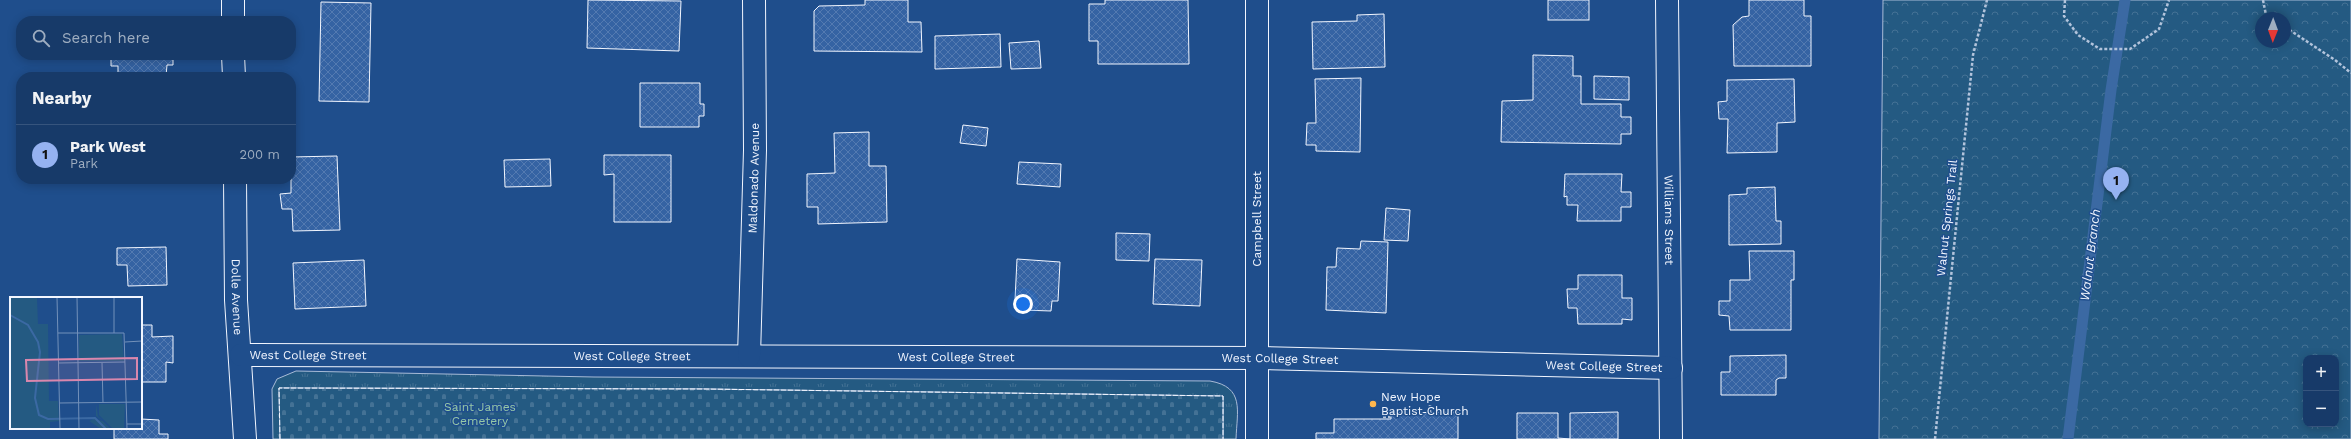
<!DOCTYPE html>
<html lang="en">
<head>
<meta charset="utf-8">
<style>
	body { margin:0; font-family:"Work Sans",sans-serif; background:#20416f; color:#f1f3f6 }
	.controls { position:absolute; right:12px; bottom:12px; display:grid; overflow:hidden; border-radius:8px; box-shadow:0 2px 10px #0003 }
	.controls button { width:36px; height:36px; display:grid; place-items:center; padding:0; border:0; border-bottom:1px solid #36547d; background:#173a69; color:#f1f3f6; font:20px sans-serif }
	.compass { position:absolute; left:2255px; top:12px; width:36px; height:36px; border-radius:50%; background:#173a69; box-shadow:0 2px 10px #0003; rotate:181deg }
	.you { position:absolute; left:1023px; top:304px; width:14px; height:14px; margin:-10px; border:3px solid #fff; border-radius:50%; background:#1a73e8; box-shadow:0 0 0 6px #1a73e833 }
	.badge { display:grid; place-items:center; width:26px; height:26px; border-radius:50%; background:#95b2f1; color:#111; font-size:13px; font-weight:700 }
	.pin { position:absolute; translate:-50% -33px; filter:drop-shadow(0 1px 2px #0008) }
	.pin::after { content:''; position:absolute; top:21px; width:14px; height:12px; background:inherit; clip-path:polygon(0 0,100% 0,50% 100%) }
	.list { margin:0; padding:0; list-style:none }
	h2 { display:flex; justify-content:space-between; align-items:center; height:52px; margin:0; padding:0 16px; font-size:17px }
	h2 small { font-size:13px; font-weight:400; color:#9eadc0 }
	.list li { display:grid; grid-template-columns:26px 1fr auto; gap:12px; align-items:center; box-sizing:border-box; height:60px; padding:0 16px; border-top:1px solid #36547d }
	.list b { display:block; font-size:15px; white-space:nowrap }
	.list p { margin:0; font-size:13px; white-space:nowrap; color:#9eadc0 }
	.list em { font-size:13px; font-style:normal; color:#9eadc0 }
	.icon { flex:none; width:22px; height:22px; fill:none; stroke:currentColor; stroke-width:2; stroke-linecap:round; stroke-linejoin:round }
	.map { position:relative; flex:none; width:2351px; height:439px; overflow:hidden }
	.search { position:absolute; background:#173a69; box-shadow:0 2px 10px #0003; left:16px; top:16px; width:280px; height:44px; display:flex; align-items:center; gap:10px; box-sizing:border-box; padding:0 14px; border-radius:16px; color:#9eadc0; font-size:15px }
	.panel { position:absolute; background:#173a69; box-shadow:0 2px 10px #0003; left:16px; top:72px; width:280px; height:112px; border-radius:16px }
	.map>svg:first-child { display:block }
</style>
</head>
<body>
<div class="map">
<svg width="2351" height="439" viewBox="0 0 2351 439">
	<defs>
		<pattern id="grass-tufts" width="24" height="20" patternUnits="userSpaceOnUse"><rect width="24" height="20" fill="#245a82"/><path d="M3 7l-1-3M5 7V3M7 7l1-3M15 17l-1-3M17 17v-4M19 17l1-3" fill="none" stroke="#447295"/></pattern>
		<pattern id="cemetery-stones" width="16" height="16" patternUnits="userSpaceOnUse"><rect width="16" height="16" fill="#245a82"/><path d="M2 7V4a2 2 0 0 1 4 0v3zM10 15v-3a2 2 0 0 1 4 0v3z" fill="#447295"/></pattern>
		<pattern id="park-crowns" width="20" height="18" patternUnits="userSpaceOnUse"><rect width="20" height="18" fill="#245a82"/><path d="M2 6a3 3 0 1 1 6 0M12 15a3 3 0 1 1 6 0" fill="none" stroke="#447295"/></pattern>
		<pattern id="building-cross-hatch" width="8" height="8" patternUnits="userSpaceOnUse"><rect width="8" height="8" fill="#3563a3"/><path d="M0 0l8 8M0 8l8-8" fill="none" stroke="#537ab1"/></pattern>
	</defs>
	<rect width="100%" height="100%" fill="#1f4e8c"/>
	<!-- grass -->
	<path fill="url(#grass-tufts)" stroke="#a8bbd7" d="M296 371 594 377 1210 381C1245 387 1237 411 1236 439H1223V396L704 389 279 388 280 439H273L272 389 277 379Z"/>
	<!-- cemetery -->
	<polygon fill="url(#cemetery-stones)" stroke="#a8bbd7" points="279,388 704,389 1223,396 1223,439 280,439"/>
	<!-- park -->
	<path fill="url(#park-crowns)" stroke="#a8bbd7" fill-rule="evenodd" d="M1883 0H2351V439H1879ZM2261 18H2285V42H2261ZM2306 358H2336V424H2306Z"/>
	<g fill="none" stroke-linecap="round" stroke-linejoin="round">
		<!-- stream -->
		<polyline stroke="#3b69a3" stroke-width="11" points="2068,439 2111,90 2125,0"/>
	</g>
	<!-- building -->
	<g fill="url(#building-cross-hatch)" stroke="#f2f6ff">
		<polygon points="588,0 681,1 679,51 587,48"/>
		<polygon points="865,0 908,0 908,22 921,22 922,52 814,51 814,11 819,6 865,5"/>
		<polygon points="1105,0 1188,0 1189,64 1098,64 1098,41 1089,41 1089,4 1105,4"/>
		<rect x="1548" y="0" width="41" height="20"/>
		<polygon points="1749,0 1804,0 1804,16 1811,16 1811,66 1734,66 1733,25 1742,17 1749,16"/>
		<polygon points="321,2 371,3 369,102 319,101"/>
		<polygon points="1384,14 1385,67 1313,69 1312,22 1357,21 1357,15"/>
		<rect x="94" y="19" width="71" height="2"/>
		<polygon points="1000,34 1001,67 935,69 935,36"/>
		<polygon points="1039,41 1041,68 1011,69 1009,43"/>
		<polygon points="94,55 173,55 173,65 167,65 166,76 118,76 118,66 111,66 111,56"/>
		<polygon points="1533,55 1573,56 1573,76 1581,76 1581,104 1621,104 1621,117 1631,117 1631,134 1621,134 1621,144 1501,142 1502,101 1533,100"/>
		<polygon points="1594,76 1629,77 1629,100 1594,99"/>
		<polygon points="1361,78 1360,152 1316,151 1316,145 1306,145 1307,123 1316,123 1315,79"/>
		<polygon points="1794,79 1795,122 1777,123 1777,152 1727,153 1728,119 1719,119 1718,102 1727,101 1727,80"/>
		<polygon points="640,83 700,83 700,104 704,104 704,116 699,116 699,127 640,127"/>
		<polygon points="963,125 988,128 986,146 960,143"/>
		<polygon points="869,132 869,166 886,166 887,222 818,224 818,207 807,207 807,174 835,173 834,133"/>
		<polygon points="604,155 671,155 671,222 614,222 614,174 604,175"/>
		<polygon points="337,156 340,230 293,231 292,209 282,209 280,194 291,193 291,157"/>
		<polygon points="550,159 551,186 505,187 504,160"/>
		<polygon points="1019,162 1061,164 1060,187 1017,184"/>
		<polygon points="1565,174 1622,174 1621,192 1631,192 1631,207 1621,207 1621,221 1577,221 1578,205 1567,205 1567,196 1564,197"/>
		<polygon points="1775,187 1776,221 1781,221 1781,244 1729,245 1729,195 1747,194 1747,188"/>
		<polygon points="1386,208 1410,210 1408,241 1384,240"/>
		<polygon points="1116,233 1150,234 1149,261 1116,260"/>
		<polygon points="1361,241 1388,242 1386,313 1326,310 1327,267 1336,267 1337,248 1360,249"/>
		<polygon points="166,247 167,285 128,286 127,265 117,265 117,248"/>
		<polygon points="1749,251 1794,251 1794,280 1791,280 1791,330 1730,330 1729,316 1719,315 1719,301 1730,301 1730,280 1750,280"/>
		<polygon points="1017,259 1060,262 1058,301 1052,301 1051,311 1022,310 1022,300 1015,300"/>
		<polygon points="1155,259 1202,260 1200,306 1153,304"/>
		<polygon points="364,260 366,306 295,309 293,263"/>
		<polygon points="1578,275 1622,275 1622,298 1632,298 1632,320 1622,319 1622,324 1578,324 1577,308 1568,308 1567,289 1578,289"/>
		<polygon points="141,325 152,325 152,337 173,336 173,363 166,362 166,382 141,382"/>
		<polygon points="1786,355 1786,378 1779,378 1776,380 1776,395 1721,395 1721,372 1730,372 1730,356"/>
		<polygon points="1458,412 1458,439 1316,439 1316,433 1334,433 1334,419 1391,419 1391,413"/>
		<polygon points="1618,412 1618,439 1570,439 1570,413"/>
		<polygon points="1517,413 1558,413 1558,438 1570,439 1517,439"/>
		<polygon points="141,419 159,420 159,434 168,434 168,439 114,439 114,428 141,428"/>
	</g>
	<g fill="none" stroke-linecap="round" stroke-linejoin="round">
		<defs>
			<g id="minor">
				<polyline points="233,0 233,21"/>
				<polyline points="1257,0 1257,439"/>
				<path id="s1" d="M1667 0 1671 439"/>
				<polyline points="233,55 234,77"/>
				<path id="s2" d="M235 179 236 300 245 439"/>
				<path id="s3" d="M241 355 1258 358 1671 368"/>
				<path id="s4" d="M749 356 755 150 754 0"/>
			</g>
		</defs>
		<!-- minor casing -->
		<use href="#minor" stroke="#f2f6ff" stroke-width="24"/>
		<!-- path -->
		<g stroke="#b3c4dc" stroke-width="2.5" stroke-dasharray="3 2" stroke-linecap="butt">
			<polyline points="2065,0 2064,16 2078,35 2100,49 2130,49 2159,29 2169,0"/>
			<polyline points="2263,0 2266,15 2270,18"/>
			<polyline points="2285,27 2335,60 2351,73"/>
			<polyline points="1430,413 1430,403"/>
			<polyline points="1383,417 1391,417"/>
			<polyline points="1935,439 1973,55 1987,0"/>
		</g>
		<!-- minor -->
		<use href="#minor" stroke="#1f4e8c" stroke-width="22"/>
		<!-- fence -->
		<polyline stroke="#f2f6ff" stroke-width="1" stroke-dasharray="5 2" stroke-linecap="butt" points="280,439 279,388 704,389 1223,396 1223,439"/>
	</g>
	<!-- markers -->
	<circle fill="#ffb74d" stroke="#1f4e8c" stroke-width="1.5" cx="1373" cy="404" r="4"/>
	<g text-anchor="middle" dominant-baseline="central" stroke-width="3" stroke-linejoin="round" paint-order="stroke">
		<!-- street labels -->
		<g font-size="12" fill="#f2f6ff" stroke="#1f4e8c">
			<text stroke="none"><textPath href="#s4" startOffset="178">Maldonado Avenue</textPath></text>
			<text transform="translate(1947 218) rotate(-84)">Walnut Springs Trail</text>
			<text transform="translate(1257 219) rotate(-90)">Campbell Street</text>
			<text stroke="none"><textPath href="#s1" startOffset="220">Williams Street</textPath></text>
			<text stroke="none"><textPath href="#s2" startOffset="118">Dolle Avenue</textPath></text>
			<text stroke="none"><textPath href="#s3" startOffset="67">West College Street</textPath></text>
			<text stroke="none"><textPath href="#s3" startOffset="391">West College Street</textPath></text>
			<text stroke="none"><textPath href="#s3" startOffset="715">West College Street</textPath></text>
			<text stroke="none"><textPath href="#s3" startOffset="1039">West College Street</textPath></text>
			<text stroke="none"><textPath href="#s3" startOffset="1363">West College Street</textPath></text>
		</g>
		<!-- poi labels -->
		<g font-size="12" fill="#f2f6ff" stroke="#1f4e8c" text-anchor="start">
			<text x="1381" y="397">New Hope<tspan x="1381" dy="14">Baptist Church</tspan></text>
		</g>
		<!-- park labels -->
		<g font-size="12" fill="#97c8a6" stroke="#1f4e8c">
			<text x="480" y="407">Saint James<tspan x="480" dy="14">Cemetery</tspan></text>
		</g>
		<!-- water labels -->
		<g font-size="13" font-style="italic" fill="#f2f6ff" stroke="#1f4e8c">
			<text transform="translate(2090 255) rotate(-83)">Walnut Branch</text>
		</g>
	</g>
	<!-- overview -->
	<g transform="translate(10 297)">
		<rect width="132" height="132" fill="#1f4e8c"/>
		<path d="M86 107 88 119 101 132H91L79 124 84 122 93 124 86 119ZM115 107 114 132H103L89 118V107Z" fill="#245a82"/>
		<path d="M112 37 114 64H69V38Z" fill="#245a82"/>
		<path d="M0 1H27L28 27H38L39 104H48L49 124 40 125V132H0Z" fill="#245a82"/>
		<path fill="none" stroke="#3b69a3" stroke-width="2" d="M0 18 18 28 28 45 30 55 25 101 29 118 38 122 85 121 96 132"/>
		<path fill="none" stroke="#7391ba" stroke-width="1" d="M47 0 50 132M67 0 69 132M104 0V36M48 36H114L117 132M115 45 132 44M48 66 115 65M92 66 93 106M49 106 132 105M117 127H132"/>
		<path fill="#da87ad" fill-opacity="0.15" stroke="#da87ad" stroke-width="2" d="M127 61V82L17 84 16 63Z"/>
		<rect width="132" height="132" fill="none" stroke="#f2f6ff" stroke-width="2"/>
	</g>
</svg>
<div class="controls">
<button>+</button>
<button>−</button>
</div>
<svg class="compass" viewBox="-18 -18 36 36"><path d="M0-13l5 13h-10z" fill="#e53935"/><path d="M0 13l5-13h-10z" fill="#9eadc0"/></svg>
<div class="you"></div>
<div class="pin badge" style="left:2116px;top:200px">1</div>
<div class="search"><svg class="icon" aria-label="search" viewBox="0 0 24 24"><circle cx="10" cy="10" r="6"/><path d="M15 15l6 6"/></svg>Search here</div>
<section class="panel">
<h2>Nearby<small></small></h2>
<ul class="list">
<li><span class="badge">1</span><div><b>Park West</b><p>Park</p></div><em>200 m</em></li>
</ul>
</section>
</div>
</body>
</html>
